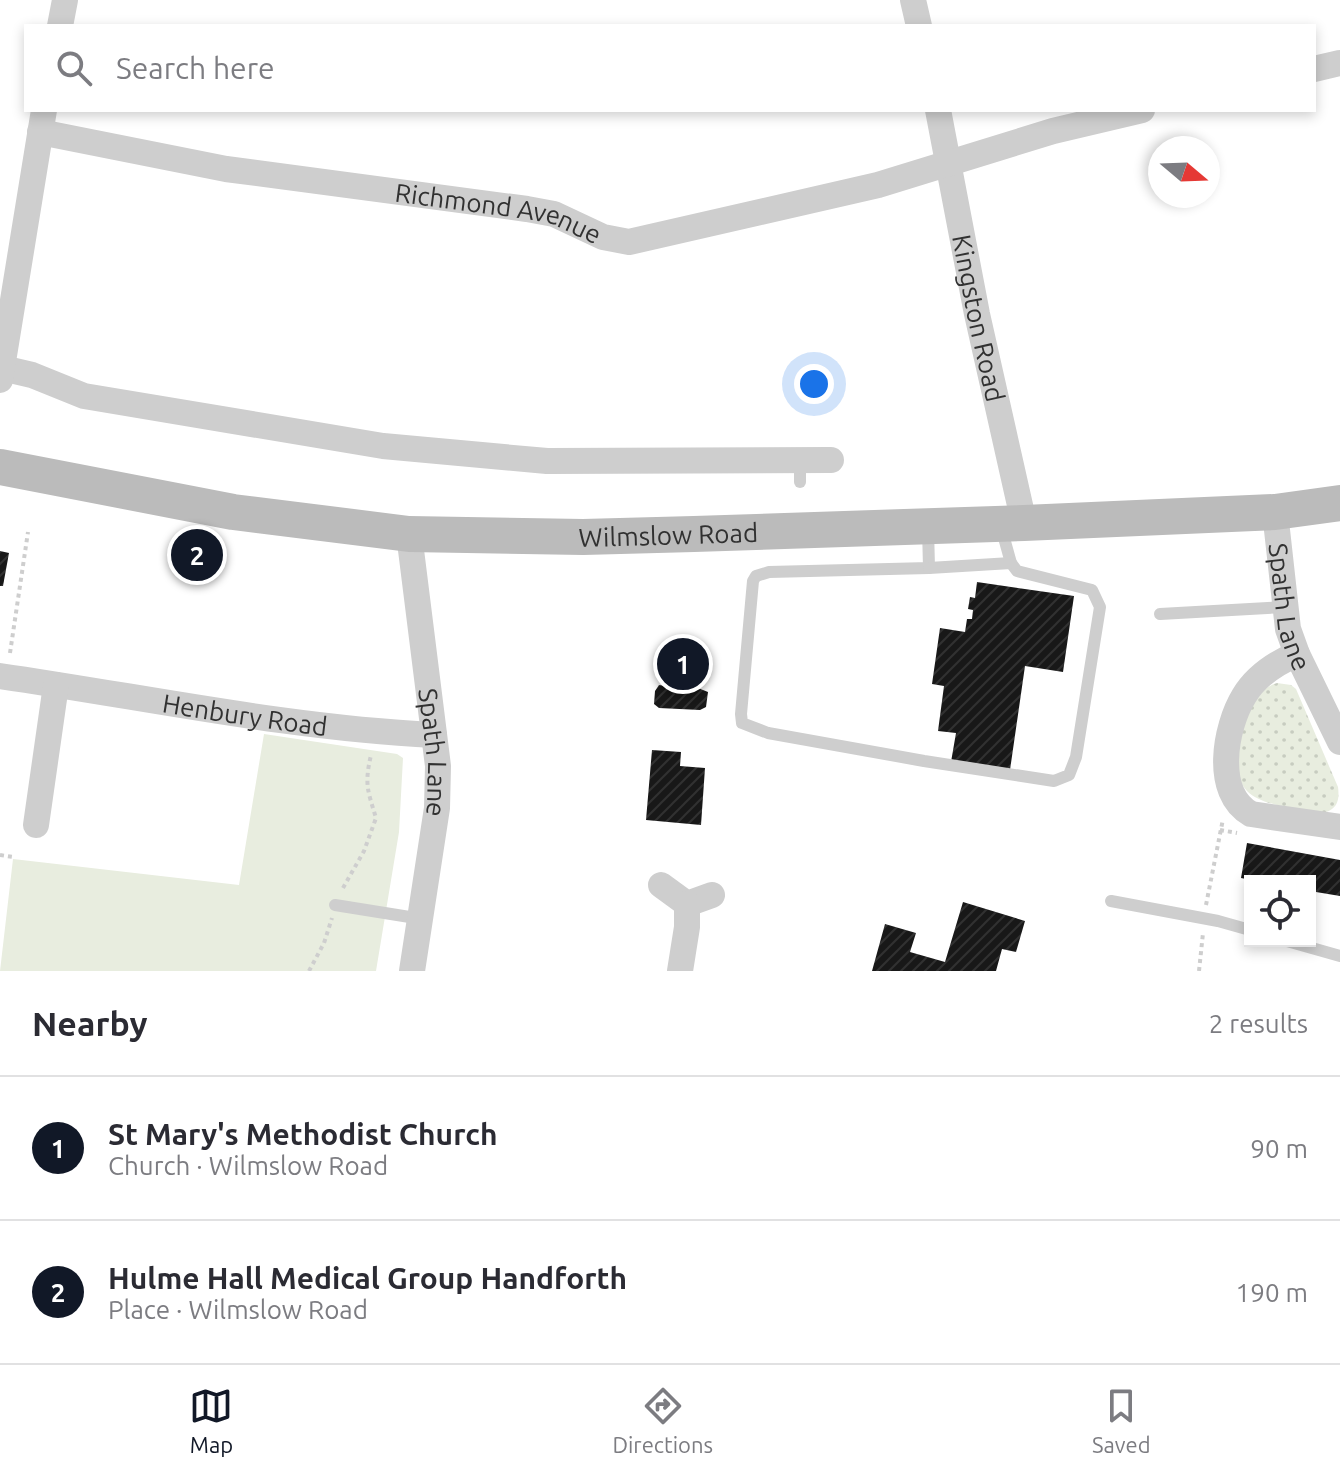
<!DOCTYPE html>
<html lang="en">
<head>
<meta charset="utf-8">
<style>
	body { margin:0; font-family:Ubuntu,sans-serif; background:#f7f7f7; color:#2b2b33 }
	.controls { position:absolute; right:24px; bottom:24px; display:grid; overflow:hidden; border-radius:0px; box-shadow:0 4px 12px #0003 }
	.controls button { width:72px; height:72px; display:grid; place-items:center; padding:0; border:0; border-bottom:2px solid #e1e1e2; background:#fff; color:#2b2b33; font:40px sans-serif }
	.compass { position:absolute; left:1148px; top:136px; width:72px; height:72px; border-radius:50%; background:#fff; box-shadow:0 4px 12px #0003; rotate:109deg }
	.you { position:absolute; left:814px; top:384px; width:28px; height:28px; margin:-20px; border:6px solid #fff; border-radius:50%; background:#1a73e8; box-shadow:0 0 0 12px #1a73e833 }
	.badge { display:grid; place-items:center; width:52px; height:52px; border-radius:50%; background:#111827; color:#fff; font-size:26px; font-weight:700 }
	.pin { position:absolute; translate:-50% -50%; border:4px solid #fff; box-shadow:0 2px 8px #0006 }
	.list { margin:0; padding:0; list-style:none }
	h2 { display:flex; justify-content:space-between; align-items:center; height:104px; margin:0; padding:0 32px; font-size:34px }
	h2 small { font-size:26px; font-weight:400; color:#7c7c81 }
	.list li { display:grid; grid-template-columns:52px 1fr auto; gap:24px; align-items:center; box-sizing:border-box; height:144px; padding:0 32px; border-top:2px solid #e1e1e2 }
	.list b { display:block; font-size:30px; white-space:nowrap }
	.list p { margin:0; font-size:26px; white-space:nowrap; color:#7c7c81 }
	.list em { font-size:26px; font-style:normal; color:#7c7c81 }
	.icon { flex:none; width:44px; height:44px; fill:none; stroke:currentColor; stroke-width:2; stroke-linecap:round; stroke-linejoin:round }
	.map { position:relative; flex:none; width:1340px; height:971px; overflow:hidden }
	.search { position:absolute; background:#fff; box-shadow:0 4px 12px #0003; left:24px; right:24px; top:24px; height:88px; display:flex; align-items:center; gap:20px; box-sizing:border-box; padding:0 28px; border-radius:0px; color:#7c7c81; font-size:30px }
	.sheet { height:392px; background:#fff }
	nav { display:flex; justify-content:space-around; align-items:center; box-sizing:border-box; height:112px; border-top:2px solid #e1e1e2; background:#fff; font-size:22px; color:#7c7c81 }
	nav a { display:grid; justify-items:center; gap:4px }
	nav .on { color:#111827 }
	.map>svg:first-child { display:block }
</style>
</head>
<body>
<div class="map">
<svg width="1340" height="971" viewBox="0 0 1340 971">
	<defs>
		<pattern id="grass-dots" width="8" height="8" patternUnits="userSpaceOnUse" patternTransform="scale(2)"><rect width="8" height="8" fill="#e8eddf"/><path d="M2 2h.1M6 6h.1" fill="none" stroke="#c7ccc0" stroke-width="1.8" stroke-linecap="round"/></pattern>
		<pattern id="building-hatch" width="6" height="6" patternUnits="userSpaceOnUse" patternTransform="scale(2)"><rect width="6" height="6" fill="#181818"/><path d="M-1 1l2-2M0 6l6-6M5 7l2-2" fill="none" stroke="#313131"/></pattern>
	</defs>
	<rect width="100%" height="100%" fill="#fff"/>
	<!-- grass -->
	<path fill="url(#grass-dots)" d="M1277 683 1291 685 1296 689 1338 787C1339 795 1339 804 1332 809 1321 817 1307 811 1296 809 1261 802 1233 797 1238 754 1239 744 1240 733 1244 724 1252 704 1256 690 1277 683Z"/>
	<!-- green -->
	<polygon fill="#e8eddf" points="264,734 397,754 403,758 399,832 376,971 0,971 13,859 239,885"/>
	<!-- building -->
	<g fill="url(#building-hatch)">
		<polygon points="181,531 221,540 213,579 173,570"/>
		<polygon points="0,551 9,553 3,586 0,586"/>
		<polygon points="977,582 1074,596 1063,672 1025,666 1010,770 951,762 956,733 938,731 944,686 932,684 940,628 965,632 967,619 972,619 973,610 968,609 970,597 975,598"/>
		<polygon points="668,641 700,642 698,688 708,692 706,707 700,710 659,708 654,704 655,691 659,685 666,686"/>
		<polygon points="652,750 681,752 680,766 705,768 701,825 646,820"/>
		<polygon points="1247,843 1340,860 1340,896 1310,891 1310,881 1256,881 1241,878"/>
		<polygon points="963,902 1025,921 1016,952 1002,949 996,971 872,971 885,924 916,933 910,952 945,962"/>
	</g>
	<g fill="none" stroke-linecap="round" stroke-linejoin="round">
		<!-- path -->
		<g stroke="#cecece" stroke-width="4" stroke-dasharray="4 4" stroke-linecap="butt">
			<polyline points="10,653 28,532"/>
			<polyline points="1220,830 1237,833"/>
			<polyline points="0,855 13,857"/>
			<path d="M343 888 364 851 376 818C368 791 364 785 371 755"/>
			<polyline points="1206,905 1223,819"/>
			<polyline points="309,971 324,943 332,918"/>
			<polyline points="1199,971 1203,933"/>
		</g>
		<!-- service -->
		<g stroke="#cecece" stroke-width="12">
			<polyline points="800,461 800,482"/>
			<polyline points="928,528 929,568 769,572 756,576 753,581 741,714 742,723 768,733 924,761 1054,781 1069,775 1076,757 1100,607 1092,590 1017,571 1011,563 1001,527"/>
			<polyline points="929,568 1011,563"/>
			<polyline points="1160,614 1284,607"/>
			<polyline points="1111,901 1218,921 1250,930"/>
			<polyline points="335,905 422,919"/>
			<polyline points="1287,941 1340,956"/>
		</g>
		<!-- minor -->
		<g stroke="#cecece" stroke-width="26">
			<polyline points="913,0 919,26"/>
			<polyline points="60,26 65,0"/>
			<polyline points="1314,69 1340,63"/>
			<path id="s1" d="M938 110 977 314 1024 523"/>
			<path id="s2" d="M40 132 226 169 527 209 554 214 603 237 629 242 878 185 1053 131 1142 110"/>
			<polyline points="2,368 32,375 84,396 383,446 547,461 831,460"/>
			<polyline points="0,380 44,110"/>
			<path id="s3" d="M1275 512 1288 629 1297 654 1340 742"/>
			<path id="s4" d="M409 534 438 766 437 808 412 971"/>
			<path d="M1297 654C1276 663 1256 676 1244 696 1225 727 1213 793 1251 814L1340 827"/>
			<path id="s5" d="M0 676C145 697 288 728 434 735"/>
			<polyline points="36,825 56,685"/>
			<polyline points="661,885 687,904 712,895"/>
			<polyline points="680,971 687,927 687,904"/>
		</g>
		<!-- secondary -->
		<path stroke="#bbb" stroke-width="36" id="s6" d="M0 467 233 512 409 534 583 537 694 534 1024 523 1275 512 1340 503"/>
	</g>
	<g text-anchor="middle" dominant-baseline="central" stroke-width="8" stroke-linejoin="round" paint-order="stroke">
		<!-- street labels -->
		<g font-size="26" fill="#313131" stroke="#fff">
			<text stroke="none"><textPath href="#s2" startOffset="466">Richmond Avenue</textPath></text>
			<text stroke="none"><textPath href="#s1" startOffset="212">Kingston Road</textPath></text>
			<text stroke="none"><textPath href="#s6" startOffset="674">Wilmslow Road</textPath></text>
			<text stroke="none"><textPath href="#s3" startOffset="96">Spath Lane</textPath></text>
			<text stroke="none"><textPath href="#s5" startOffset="248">Henbury Road</textPath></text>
			<text stroke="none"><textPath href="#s4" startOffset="220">Spath Lane</textPath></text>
		</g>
	</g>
</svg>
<div class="controls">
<button><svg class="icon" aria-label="locate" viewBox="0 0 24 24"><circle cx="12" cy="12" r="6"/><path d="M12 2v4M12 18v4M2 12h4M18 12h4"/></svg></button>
</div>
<svg class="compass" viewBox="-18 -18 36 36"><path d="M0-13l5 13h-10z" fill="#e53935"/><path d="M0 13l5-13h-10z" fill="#7c7c81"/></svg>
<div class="you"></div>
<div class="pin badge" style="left:683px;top:664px">1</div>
<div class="pin badge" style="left:197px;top:555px">2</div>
<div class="search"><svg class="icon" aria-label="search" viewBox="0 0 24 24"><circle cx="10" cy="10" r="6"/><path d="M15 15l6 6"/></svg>Search here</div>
</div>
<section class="sheet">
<h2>Nearby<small>2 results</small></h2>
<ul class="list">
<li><span class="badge">1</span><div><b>St Mary's Methodist Church</b><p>Church · Wilmslow Road</p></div><em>90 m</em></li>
<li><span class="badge">2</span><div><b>Hulme Hall Medical Group Handforth</b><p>Place · Wilmslow Road</p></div><em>190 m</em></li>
</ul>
</section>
<nav>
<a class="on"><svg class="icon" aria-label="map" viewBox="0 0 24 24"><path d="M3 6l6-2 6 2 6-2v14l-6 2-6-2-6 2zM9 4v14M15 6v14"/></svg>Map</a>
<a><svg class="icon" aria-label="directions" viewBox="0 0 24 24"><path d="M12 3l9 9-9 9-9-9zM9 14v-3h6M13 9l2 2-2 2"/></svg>Directions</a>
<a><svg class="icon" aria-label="saved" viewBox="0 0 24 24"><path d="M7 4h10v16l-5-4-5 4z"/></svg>Saved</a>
</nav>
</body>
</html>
